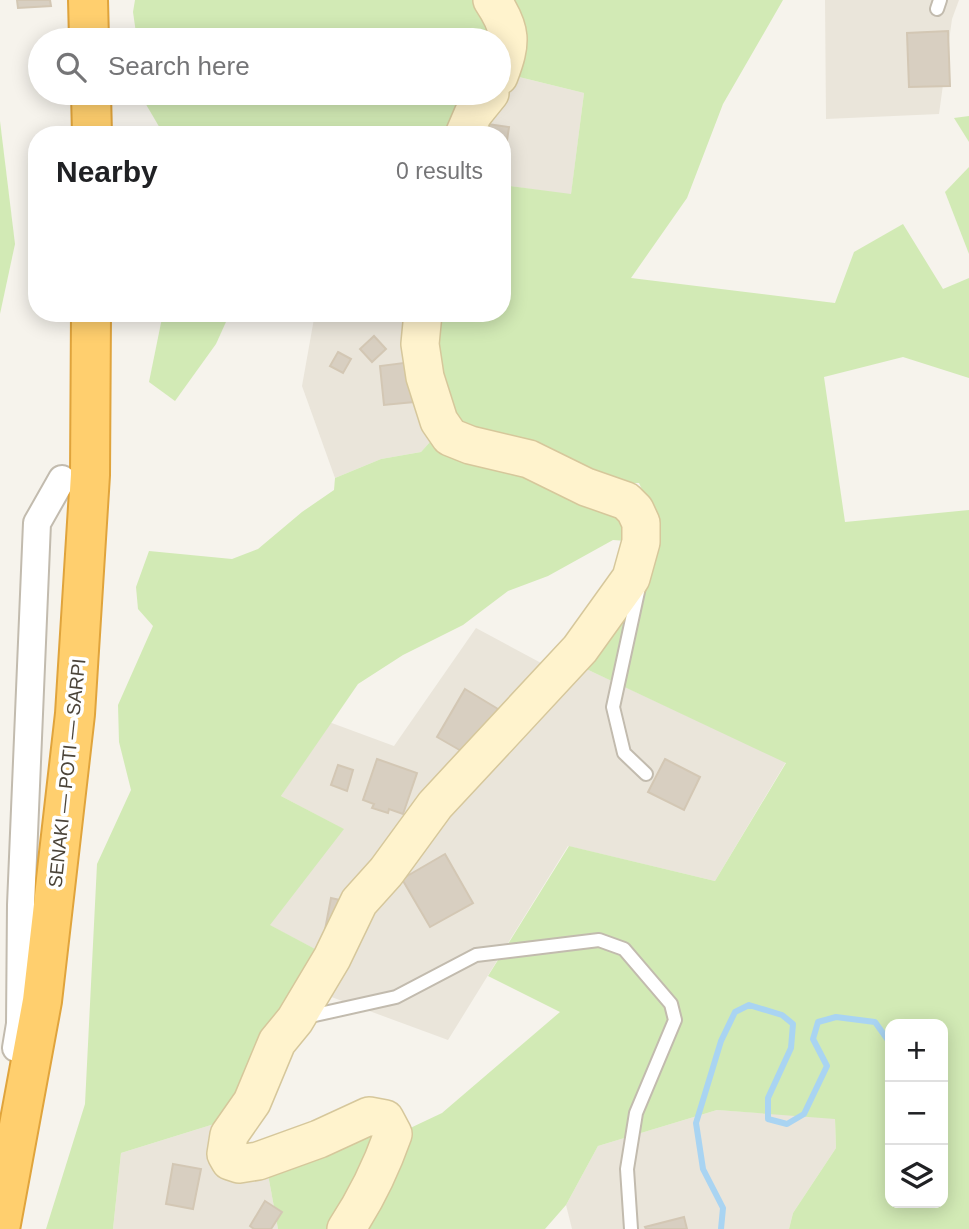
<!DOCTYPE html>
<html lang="en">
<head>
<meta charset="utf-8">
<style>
	body { margin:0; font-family:Helvetica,sans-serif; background:#f2f2f2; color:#202124 }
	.controls { position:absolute; right:21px; bottom:21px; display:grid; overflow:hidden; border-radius:14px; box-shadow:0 4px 18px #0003 }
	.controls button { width:63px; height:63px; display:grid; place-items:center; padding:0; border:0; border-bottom:2px solid #e0e0e0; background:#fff; color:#202124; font:35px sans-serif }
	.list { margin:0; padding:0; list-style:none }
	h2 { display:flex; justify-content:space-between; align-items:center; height:91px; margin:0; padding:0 28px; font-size:30px }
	h2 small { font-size:23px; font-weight:400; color:#757577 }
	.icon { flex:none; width:38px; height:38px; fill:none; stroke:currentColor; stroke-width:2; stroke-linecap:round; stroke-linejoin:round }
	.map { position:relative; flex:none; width:969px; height:1229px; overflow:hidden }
	.search { position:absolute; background:#fff; box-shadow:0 4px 18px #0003; left:28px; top:28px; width:483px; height:77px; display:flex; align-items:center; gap:18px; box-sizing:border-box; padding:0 24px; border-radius:38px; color:#757577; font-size:26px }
	.panel { position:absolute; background:#fff; box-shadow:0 4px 18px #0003; left:28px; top:126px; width:483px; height:196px; border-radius:28px }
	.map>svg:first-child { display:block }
</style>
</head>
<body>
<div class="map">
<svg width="969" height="1229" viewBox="0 0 969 1229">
	<rect width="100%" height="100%" fill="#f6f3ec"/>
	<!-- residential -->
	<g fill="#eae5da">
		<polygon points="825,0 959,0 952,19 939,114 826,119"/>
		<polygon points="499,72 584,93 571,195 502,185 502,135 454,135"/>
		<polygon points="315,313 432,313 448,422 421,452 381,459 335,478 302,386"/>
		<polygon points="476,628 556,671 332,958 269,925 343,829 281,796 329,722 394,746"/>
		<polygon points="582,667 786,762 715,881 568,846 448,1040 326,995 361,929 436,825"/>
		<polygon points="717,1110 835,1118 836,1148 793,1213 789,1229 572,1229 566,1205 598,1146"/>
		<polygon points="240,1116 218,1148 265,1158 278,1229 113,1229 121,1153"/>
	</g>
	<!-- green -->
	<g fill="#d2eab5" fill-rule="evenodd">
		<path d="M135 0H783L723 104 687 198 631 278 835 303 854 252 903 224 943 289 969 278V378L903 357 824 377 845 522 969 510V1229H789L793 1213 836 1148 835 1119 717 1110 598 1146 566 1205 545 1229H363L406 1130 442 1113 560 1012 488 976 569 846 715 881 786 763 582 667 655 518 639 483H622L641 542 613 540 548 576 508 591 463 625 403 655 358 684 281 796 344 829 270 925 332 958 240 1116 121 1153 113 1229H46L85 1104 97 864 131 790 119 742 118 705 153 626 138 609 136 587 149 551 232 559 258 549 302 512 334 490 335 478 381 459 421 452 448 422 432 313H502V185L571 194 584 93 499 72V40H137L133 12ZM890 1024H943V1203H890Z"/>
		<polygon points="143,93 475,93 454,135 164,135 144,101"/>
		<polygon points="969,116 969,142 954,118"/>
		<polygon points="0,121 15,244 0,314"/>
		<polygon points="969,167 969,254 945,192"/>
		<polygon points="163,313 230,313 216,344 175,401 149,382"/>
		<polygon points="381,1123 334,1229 278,1229 265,1158"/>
	</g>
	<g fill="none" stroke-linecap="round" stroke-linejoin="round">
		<!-- stream -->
		<polyline stroke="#a9d4f2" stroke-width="6" points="721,1229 723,1208 703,1169 696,1123 721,1041 735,1012 749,1005 782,1015 793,1024 791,1048 768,1098 768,1119 787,1124 804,1114 827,1066 813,1039 818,1022 836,1017 875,1022 890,1043"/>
	</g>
	<!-- building -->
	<g fill="#d8cfc1" stroke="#d3c7b4" stroke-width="2">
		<polygon points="17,0 50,0 51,6 18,8"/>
		<polygon points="948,31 950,86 909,87 907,33"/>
		<polygon points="474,122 509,127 502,174 502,135 472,135"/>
		<polygon points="374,336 386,349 372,362 360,349"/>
		<polygon points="338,352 351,359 343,373 330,366"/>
		<polygon points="419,361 424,401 384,405 380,366"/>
		<polygon points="465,689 498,709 470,756 437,737"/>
		<polygon points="377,759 417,773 403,814 389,809 388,813 372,808 374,804 363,800"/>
		<polygon points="665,759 700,777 684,810 648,792"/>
		<polygon points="338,765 353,770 347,791 331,785"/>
		<polygon points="445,854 473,903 430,927 402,879"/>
		<polygon points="331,898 344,901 325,930"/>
		<polygon points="173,1164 201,1169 193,1209 166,1204"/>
		<polygon points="265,1201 282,1212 271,1229 254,1229 250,1226"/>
		<polygon points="684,1217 687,1229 646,1229 645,1227"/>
	</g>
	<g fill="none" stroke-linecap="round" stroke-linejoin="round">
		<defs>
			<g id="lane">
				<polyline points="937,9 940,0"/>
				<polyline points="639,587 613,707 624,753 646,774"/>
				<polyline points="306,1017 396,997 476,955 599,940 624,949 671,1004 675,1020 636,1113 627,1169 631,1229"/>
			</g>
			<polyline id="street" points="16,1048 20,1024 21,905 37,523 62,479"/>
			<g id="secondary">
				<path d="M492 0C512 30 512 42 499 76"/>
				<polyline points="464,135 473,114 490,93"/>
				<path d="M346 1229C366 1199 381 1168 393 1134L385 1119 369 1116 319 1139 258 1161 239 1164 230 1161 226 1154 229 1135 252 1102 277 1042 295 1020 332 958 359 902 386 872 435 805 580 649 631 578 641 542V523L635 510 626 501 586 487 529 459 470 445 450 437 439 421 425 377 420 344 423 313"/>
			</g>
			<g id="highway">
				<polyline points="88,0 89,40"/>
				<polyline points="91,93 92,135"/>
				<polyline points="0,1229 42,1001 75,714 90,475 91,313"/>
			</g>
		</defs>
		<!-- lane casing -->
		<use href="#lane" stroke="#c2bbae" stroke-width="16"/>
		<!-- street casing -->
		<use href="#street" stroke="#c2bbae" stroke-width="30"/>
		<!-- secondary casing -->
		<use href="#secondary" stroke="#d6c79b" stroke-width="40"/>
		<!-- highway casing -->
		<use href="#highway" stroke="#e0a43c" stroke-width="42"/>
		<!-- lane -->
		<use href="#lane" stroke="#fff" stroke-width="12"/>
		<!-- street -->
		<use href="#street" stroke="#fff" stroke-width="26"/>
		<!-- secondary -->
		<use href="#secondary" stroke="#fff3cd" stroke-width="37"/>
		<!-- highway -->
		<use href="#highway" stroke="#ffcf6e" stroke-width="38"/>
	</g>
	<g text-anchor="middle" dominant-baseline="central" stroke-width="7" stroke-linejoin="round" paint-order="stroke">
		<!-- street labels -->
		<g font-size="19" fill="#4b4439" stroke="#fff">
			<text transform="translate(67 773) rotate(-84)">SENAKI — POTI — SARPI</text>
		</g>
	</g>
</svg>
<div class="controls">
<button>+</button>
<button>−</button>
<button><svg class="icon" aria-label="layers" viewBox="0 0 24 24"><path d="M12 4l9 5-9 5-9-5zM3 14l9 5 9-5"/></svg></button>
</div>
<div class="search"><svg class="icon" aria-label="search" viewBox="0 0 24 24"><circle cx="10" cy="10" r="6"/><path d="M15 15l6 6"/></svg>Search here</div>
<section class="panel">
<h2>Nearby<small>0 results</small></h2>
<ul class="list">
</ul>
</section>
</div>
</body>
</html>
